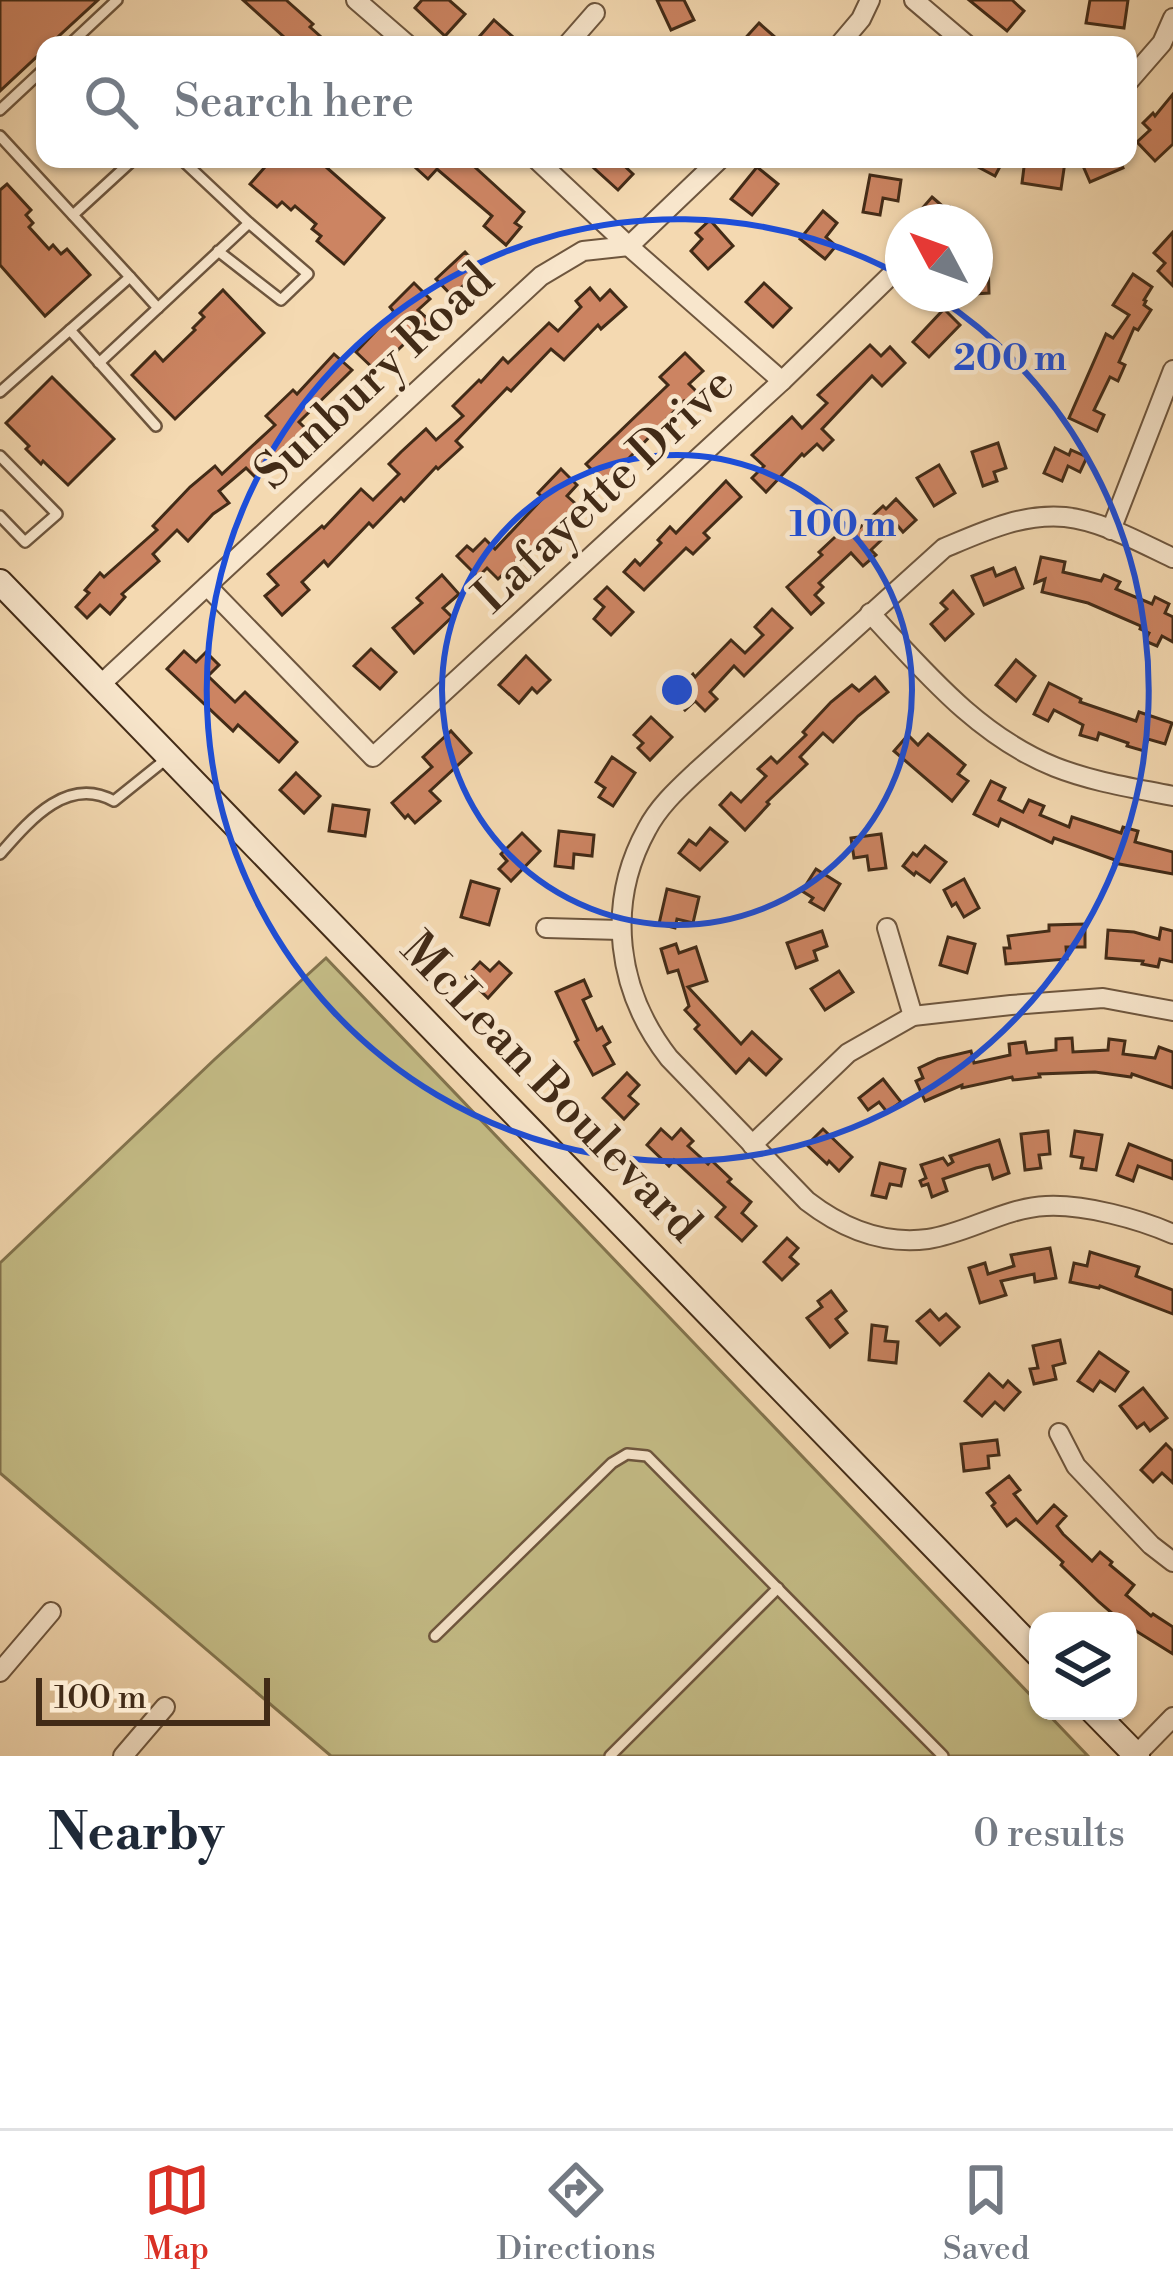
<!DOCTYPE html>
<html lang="en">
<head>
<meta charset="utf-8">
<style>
	body { margin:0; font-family:"Libre Bodoni",serif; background:#f6f6f7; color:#1f2937 }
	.controls { position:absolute; right:36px; bottom:36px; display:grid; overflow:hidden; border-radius:24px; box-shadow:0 3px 9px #0004 }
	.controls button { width:108px; height:108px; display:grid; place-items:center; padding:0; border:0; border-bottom:3px solid #e0e1e3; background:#fff; color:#1f2937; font:60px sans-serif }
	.compass { position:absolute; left:885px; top:204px; width:108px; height:108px; border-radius:50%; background:#fff; box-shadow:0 3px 9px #0004; rotate:311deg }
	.scale { position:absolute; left:36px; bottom:30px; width:234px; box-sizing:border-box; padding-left:12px; border:6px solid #422b17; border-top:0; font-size:33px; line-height:42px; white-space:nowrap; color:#422b17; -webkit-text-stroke:9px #f8e6cc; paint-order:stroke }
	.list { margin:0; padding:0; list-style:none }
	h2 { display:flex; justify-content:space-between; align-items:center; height:156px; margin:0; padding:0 48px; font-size:51px }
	h2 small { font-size:39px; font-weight:400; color:#747a83 }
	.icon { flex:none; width:66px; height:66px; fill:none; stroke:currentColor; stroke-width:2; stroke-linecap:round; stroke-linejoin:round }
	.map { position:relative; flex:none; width:1173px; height:1756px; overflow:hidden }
	.search { position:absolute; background:#fff; box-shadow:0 3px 9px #0004; left:36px; right:36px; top:36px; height:132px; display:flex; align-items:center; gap:30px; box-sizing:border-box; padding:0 42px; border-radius:24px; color:#747a83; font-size:45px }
	.sheet { height:372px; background:#fff }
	nav { display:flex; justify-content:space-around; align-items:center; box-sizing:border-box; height:168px; border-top:3px solid #e0e1e3; background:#fff; font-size:33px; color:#747a83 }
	nav a { display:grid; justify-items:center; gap:6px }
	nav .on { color:#d93025 }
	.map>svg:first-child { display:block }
</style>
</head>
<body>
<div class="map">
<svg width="1173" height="1756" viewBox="0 0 1173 1756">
	<rect width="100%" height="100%" fill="#f4d9b1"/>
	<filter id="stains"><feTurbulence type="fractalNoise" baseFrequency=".00167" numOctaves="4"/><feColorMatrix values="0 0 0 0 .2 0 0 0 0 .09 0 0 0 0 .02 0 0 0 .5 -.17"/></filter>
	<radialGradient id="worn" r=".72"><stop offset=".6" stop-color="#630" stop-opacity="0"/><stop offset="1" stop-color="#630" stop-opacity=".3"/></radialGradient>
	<!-- green -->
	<polygon fill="#c4bc86" stroke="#83744e" stroke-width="3" points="326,958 1038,1703 1038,1711 1045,1711 1088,1756 331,1756 0,1473 0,1263 215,1059"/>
	<!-- building -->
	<g fill="#cc8462" stroke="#422b17" stroke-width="3">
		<polygon points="0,0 98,0 49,45 45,45 45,49 0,91"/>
		<polygon points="243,0 286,0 313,24 310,27 330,45 293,45"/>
		<polygon points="422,0 449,0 465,14 445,36 415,8"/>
		<polygon points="657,0 684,0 694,20 671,30"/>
		<polygon points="969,0 1012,0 1024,11 1007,31"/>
		<polygon points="1090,0 1128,0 1124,28 1086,23"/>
		<polygon points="494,20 522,45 472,45"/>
		<polygon points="759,23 784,45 739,45"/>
		<polygon points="1173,94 1173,144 1155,161 1137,142 1150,130 1143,123 1153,113 1155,116"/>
		<polygon points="272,159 317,159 384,218 344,264 317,241 321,236 312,229 316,224 295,206 291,210 282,202 277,207 250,184"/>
		<polygon points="406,159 466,159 524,212 515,223 521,227 506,245 484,226 492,216 437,169 428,179"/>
		<polygon points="584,159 617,159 633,174 618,190"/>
		<polygon points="963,159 1004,159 995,176"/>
		<polygon points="1025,159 1065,162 1061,189 1022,183"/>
		<polygon points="1080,159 1119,159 1123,168 1090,182"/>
		<polygon points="757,167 778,184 752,215 731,199"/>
		<polygon points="870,175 901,180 898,201 883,198 880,215 863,212"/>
		<polygon points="7,184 31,210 26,215 33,223 29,227 49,249 53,245 61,254 67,249 90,275 45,316 0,265 0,190"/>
		<polygon points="932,197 947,210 950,207 969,222 931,222 919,212"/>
		<polygon points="823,211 837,223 826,237 836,246 825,259 800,239"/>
		<polygon points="710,220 733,246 708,269 691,251 702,239 696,233"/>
		<polygon points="1173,232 1173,286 1158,271 1165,263 1154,253"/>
		<polygon points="465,252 481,269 452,296 436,279"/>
		<polygon points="988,259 989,293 975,294 975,260"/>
		<polygon points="1133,274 1152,287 1144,300 1146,301 1144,305 1151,310 1138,330 1134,328 1119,362 1125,365 1118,381 1110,377 1094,410 1104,415 1097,431 1069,418 1106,334 1113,338 1129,315 1113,305"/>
		<polygon points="414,283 430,299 418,310 429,320 376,371 356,352 394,312 390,307"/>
		<polygon points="764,283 791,308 773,327 746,302"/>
		<polygon points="590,288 600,300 610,290 626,307 601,329 598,325 564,360 551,349 511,391 507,388 456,441 462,447 438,469 436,467 404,501 401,498 373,527 369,523 328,566 324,561 302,582 309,590 282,615 265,596 278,585 268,574 322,526 324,528 361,489 373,500 399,474 389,464 401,452 426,429 436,440 463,416 453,406 479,380 481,382 503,358 508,363 549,323 558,331 581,307 576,301"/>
		<polygon points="223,290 264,333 175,419 132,375 155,352 163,361 195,330 193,328 204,317 200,313"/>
		<polygon points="944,309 960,325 929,357 913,342"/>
		<polygon points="870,345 881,356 890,347 905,363 882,386 872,376 822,429 833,440 823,450 817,444 804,456 802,454 766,492 752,478 764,466 752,455 792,417 802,428 827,403 818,395"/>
		<polygon points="685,353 703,371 689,384 699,394 687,405 684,401 605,483 586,464 668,385 660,377"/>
		<polygon points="334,354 352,370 299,422 307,430 255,477 246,468 219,491 229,503 213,514 188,541 177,530 153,554 159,561 122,594 125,597 110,614 100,605 87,618 76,607 89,593 85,590 100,573 104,577 157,530 153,526 190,487 215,466 222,474 275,425 266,416 293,390 297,394"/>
		<polygon points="52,377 114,439 68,485 43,461 41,464 26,449 29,446 6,423"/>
		<polygon points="998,443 1006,468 994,472 997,481 983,486 972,452"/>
		<polygon points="1055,448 1069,455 1071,450 1087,457 1080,472 1068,466 1062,481 1044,473"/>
		<polygon points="939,465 955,493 934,506 917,478"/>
		<polygon points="561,469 577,485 567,496 577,505 498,579 487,568 478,577 457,556 467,546 473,551 485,539 495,549 543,498 538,493"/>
		<polygon points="726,481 741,497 704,533 709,538 693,554 686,548 644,590 624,572 635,560 640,565 661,543 658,540 670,527 676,533"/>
		<polygon points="896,499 916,520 903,532 897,525 871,550 876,555 863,566 851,553 819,583 823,587 815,595 823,603 811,614 787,587 822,555 819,552 848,525 855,532 883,506 886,509"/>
		<polygon points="1041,557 1065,562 1063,572 1101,581 1104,575 1120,582 1116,589 1152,604 1155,597 1169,604 1165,613 1173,617 1173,642 1162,636 1157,646 1145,641 1149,633 1140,629 1141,626 1088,603 1042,592 1045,579 1035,583"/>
		<polygon points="993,568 996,576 1015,568 1023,588 984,605 972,576"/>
		<polygon points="442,575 459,594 443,608 452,617 414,653 393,628 422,603 417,598"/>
		<polygon points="607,587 633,612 611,635 594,619 604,607 595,599"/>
		<polygon points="953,591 973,614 945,640 931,624 947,609 941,603"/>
		<polygon points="772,609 792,628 744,676 734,666 710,692 717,699 705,711 695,701 685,710 672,695 693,674 695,677 731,640 745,653 763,635 755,627"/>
		<polygon points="371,649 396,672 380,689 354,666"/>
		<polygon points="184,651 196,662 206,652 219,665 208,676 235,702 245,692 297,742 279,762 238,725 233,731 167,669"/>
		<polygon points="526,656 550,680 537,693 532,688 519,703 499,685"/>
		<polygon points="1016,660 1035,676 1016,701 996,685"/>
		<polygon points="875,677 888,692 858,716 833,742 823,733 800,757 807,764 767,802 769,804 745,830 720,805 731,793 741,802 766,776 758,769 771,757 777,763 806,735 803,732 831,702 852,685 859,691"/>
		<polygon points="1049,683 1081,699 1080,702 1136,721 1139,712 1172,723 1165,744 1148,739 1144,751 1127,746 1128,743 1099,733 1097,740 1080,735 1083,725 1054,710 1048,721 1034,714"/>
		<polygon points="651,717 672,737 650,760 638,748 643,743 634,735"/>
		<polygon points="451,731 471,753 430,791 440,801 415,823 408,815 405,818 392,803 432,767 423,757"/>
		<polygon points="928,734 965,765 958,774 968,781 952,801 894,751 908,735 918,745"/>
		<polygon points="612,757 635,773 613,806 599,797 605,788 596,782"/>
		<polygon points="296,773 320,796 304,813 280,790"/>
		<polygon points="991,781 1005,788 999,800 1023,812 1029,800 1044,806 1040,815 1069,827 1072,817 1121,833 1123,827 1138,831 1135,842 1173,852 1173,874 1114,863 1115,860 1054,838 1052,843 1001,819 998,826 974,814"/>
		<polygon points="333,805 369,810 365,836 329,831"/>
		<polygon points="710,828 727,842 700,870 679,853 689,840 696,845"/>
		<polygon points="559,831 594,835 592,856 574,854 573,868 555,866"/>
		<polygon points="522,833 540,851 511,881 499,869 507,861 501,854"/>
		<polygon points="881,834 886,868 869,870 867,856 854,858 851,838"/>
		<polygon points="925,846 946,862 930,882 916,872 914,875 903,866 913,853 917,856"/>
		<polygon points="816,869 840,884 824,910 810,902 813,898 802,891"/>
		<polygon points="964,879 979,908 964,917 956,903 952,906 944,890"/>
		<polygon points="471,881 499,889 489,925 461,917"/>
		<polygon points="667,889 699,897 693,923 677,919 675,928 659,924"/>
		<polygon points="1085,924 1085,947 1066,947 1067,959 1006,964 1004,948 1010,948 1008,936 1049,931 1049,925"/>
		<polygon points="1161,928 1173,931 1173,962 1160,959 1158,967 1142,964 1143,961 1106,958 1108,930 1134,932 1159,939"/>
		<polygon points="822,931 827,946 814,951 817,960 796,968 787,943"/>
		<polygon points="948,937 975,944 967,973 940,965"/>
		<polygon points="676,944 679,953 696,947 707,981 688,987 741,1044 752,1032 781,1059 766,1075 749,1059 736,1073 695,1029 699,1025 685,1010 689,1006 678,970 668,973 661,949"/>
		<polygon points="480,962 490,971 499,962 511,973 488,998 466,977"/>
		<polygon points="839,971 853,992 825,1010 811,989"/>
		<polygon points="584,980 591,996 583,1000 597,1030 602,1027 610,1042 604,1046 614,1064 593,1075 575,1042 578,1040 556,992"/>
		<polygon points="1072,1038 1073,1052 1108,1050 1109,1039 1125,1041 1123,1054 1155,1058 1159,1047 1173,1052 1173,1088 1132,1074 1131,1077 1095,1072 1039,1074 1040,1077 1013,1080 1012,1077 962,1088 962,1085 925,1101 916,1081 923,1078 919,1068 938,1059 971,1051 974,1063 1010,1055 1009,1044 1025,1042 1027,1053 1056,1050 1056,1039"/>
		<polygon points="627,1073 639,1085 629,1096 638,1104 624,1119 603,1098"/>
		<polygon points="883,1079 901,1102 887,1112 879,1102 868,1110 859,1098"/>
		<polygon points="661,1129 672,1139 681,1129 693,1141 688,1146 708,1164 711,1160 731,1179 728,1182 751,1202 742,1213 756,1226 742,1241 716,1217 725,1207 674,1160 669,1166 647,1145"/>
		<polygon points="823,1129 852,1157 839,1171 829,1161 827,1164 807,1145"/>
		<polygon points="1048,1131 1050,1154 1039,1155 1041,1168 1025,1170 1021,1134"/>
		<polygon points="1075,1131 1102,1135 1096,1170 1081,1168 1083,1158 1071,1156"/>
		<polygon points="999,1140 1009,1173 993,1179 989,1165 976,1168 943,1179 947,1191 932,1197 928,1184 922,1186 920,1181 926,1178 921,1165 943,1158 948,1165 953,1162 950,1156"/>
		<polygon points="1129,1144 1173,1161 1173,1179 1138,1166 1133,1181 1117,1175"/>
		<polygon points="880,1163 905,1169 901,1186 890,1184 886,1198 872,1195"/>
		<polygon points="787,1238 798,1248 790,1257 798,1264 782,1280 764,1262"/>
		<polygon points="1050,1248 1056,1278 1035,1282 1034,1274 1001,1281 1006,1295 980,1303 969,1268 985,1263 988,1274 1014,1266 1011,1255"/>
		<polygon points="1090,1252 1139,1267 1136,1276 1173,1290 1173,1314 1100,1286 1099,1288 1070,1282 1074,1263 1087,1266"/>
		<polygon points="831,1291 846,1311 836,1319 847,1333 830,1347 807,1318 822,1307 818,1301"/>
		<polygon points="930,1310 939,1320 946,1314 959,1327 940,1345 917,1321"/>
		<polygon points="872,1325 887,1327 885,1341 898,1342 896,1363 869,1360"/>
		<polygon points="1060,1340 1065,1363 1053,1366 1056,1379 1034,1384 1030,1369 1038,1368 1033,1346"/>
		<polygon points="1099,1352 1128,1372 1115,1391 1100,1381 1093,1391 1078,1381"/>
		<polygon points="989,1374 1003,1387 1008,1381 1020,1392 1004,1410 995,1402 982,1416 965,1401"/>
		<polygon points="1143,1388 1167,1418 1150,1431 1144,1423 1137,1428 1120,1406"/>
		<polygon points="997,1440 999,1455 988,1456 989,1468 964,1471 961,1444"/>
		<polygon points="1166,1444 1173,1451 1173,1483 1162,1473 1153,1482 1141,1470"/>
		<polygon points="1009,1476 1020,1490 1014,1494 1037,1523 1054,1505 1066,1516 1057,1526 1063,1534 1092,1561 1100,1552 1112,1562 1110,1565 1134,1585 1126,1595 1151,1616 1153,1614 1173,1627 1173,1654 1128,1626 1128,1621 1121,1621 1099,1602 1061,1565 1063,1562 1016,1519 1007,1526 992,1506 995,1503 987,1493"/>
	</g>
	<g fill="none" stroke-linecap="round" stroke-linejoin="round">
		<defs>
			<g id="lane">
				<polyline points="69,45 117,0"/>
				<polyline points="0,110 45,68"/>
				<polyline points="0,136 130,277 70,330"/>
				<polyline points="181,159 249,223"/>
				<polyline points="73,215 134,159"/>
				<polyline points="130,277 158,308"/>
				<polyline points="99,363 249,223 308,274 281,300 218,251"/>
				<polyline points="0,392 70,330 156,426"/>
				<polyline points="0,456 57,514 25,542 0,516"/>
				<path d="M0 854C29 821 67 775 114 801L165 760"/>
				<polyline points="435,1636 612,1463 627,1454 647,1456 943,1756"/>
				<polyline points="610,1756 778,1588"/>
			</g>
			<g id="street">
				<polyline points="356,0 408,45"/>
				<polyline points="914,0 967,45"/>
				<polyline points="567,45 595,13"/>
				<polyline points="839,45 861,19 870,0"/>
				<polyline points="1128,82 1162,43 1173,18"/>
				<polyline points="536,159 633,250 782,381"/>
				<polyline points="1111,530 1173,370"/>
				<path d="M1173 558C1139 542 1102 521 1065 517 1022 513 982 532 944 548L696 772C678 789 659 806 647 829 605 905 617 991 669 1058L807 1201C842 1228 883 1245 928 1239 968 1233 1004 1208 1046 1206 1084 1204 1139 1219 1173 1234"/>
				<polyline points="207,586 373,757 782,381 889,277"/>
				<path d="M870 613C925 672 978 736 1055 767 1093 782 1134 788 1173 796"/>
				<polyline points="100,685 541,276 583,251 629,246 720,159"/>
				<polyline points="546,928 620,930"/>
				<polyline points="887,928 913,1016"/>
				<polyline points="752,1145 848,1053 913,1016 1011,1005 1103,998 1173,1011"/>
				<polyline points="1059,1433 1076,1466 1151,1545 1173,1562"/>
				<polyline points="0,1672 51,1612"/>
				<polyline points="123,1756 165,1707"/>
				<polyline points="1135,1756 1173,1717"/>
			</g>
			<g id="secondary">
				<polyline points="0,582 1038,1654"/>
				<polyline points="1093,1711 1137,1756"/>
			</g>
		</defs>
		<!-- lane casing -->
		<use href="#lane" stroke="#6e563e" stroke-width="14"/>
		<!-- street casing -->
		<use href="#street" stroke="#6e563e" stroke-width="22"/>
		<!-- secondary casing -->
		<use href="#secondary" stroke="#422b17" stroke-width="28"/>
		<!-- lane -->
		<use href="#lane" stroke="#f8e6cc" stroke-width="9"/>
		<!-- street -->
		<use href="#street" stroke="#f8e6cc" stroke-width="18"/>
		<!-- secondary -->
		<use href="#secondary" stroke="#f8e6cc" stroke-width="24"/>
	</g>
	<!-- distance rings -->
	<g fill="none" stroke="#1d4ed8" stroke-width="6">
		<circle cx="677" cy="690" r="235"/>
		<path d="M934 295A471 471 0 1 1 902 276"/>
	</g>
	<g text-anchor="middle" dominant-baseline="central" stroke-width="9" stroke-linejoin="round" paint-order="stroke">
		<!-- street labels -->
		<g font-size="48" fill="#422b17" stroke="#f8e6cc">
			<text transform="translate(375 377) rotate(-43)">Sunbury Road</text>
			<text transform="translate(605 491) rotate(-43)">Lafayette Drive</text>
			<text transform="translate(550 1088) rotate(46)">McLean Boulevard</text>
		</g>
	</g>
	<circle cx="677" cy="690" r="18" fill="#1d4ed8" stroke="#f8e6cc" stroke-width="6"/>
	<g font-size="36" text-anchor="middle" font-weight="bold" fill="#1d4ed8" stroke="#f8e6cc" stroke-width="9" stroke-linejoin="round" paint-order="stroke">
		<text x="1010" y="370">200 m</text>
		<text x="843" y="536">100 m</text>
	</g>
	<rect width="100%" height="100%" filter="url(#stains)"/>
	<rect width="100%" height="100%" fill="url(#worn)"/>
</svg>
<div class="controls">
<button><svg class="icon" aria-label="layers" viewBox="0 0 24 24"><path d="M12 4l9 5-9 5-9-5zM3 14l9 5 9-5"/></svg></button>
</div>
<svg class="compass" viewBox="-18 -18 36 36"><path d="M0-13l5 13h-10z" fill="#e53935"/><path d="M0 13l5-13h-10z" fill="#747a83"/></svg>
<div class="scale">100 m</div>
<div class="search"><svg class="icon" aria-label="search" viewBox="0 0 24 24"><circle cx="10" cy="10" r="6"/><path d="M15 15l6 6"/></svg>Search here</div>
</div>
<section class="sheet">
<h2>Nearby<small>0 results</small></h2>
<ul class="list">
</ul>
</section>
<nav>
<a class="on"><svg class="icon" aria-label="map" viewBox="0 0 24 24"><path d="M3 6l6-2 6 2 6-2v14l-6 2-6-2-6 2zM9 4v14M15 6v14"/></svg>Map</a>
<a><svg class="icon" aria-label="directions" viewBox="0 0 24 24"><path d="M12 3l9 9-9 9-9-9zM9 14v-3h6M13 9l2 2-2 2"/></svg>Directions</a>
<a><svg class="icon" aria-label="saved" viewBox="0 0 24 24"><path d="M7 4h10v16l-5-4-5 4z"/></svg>Saved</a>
</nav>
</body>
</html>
